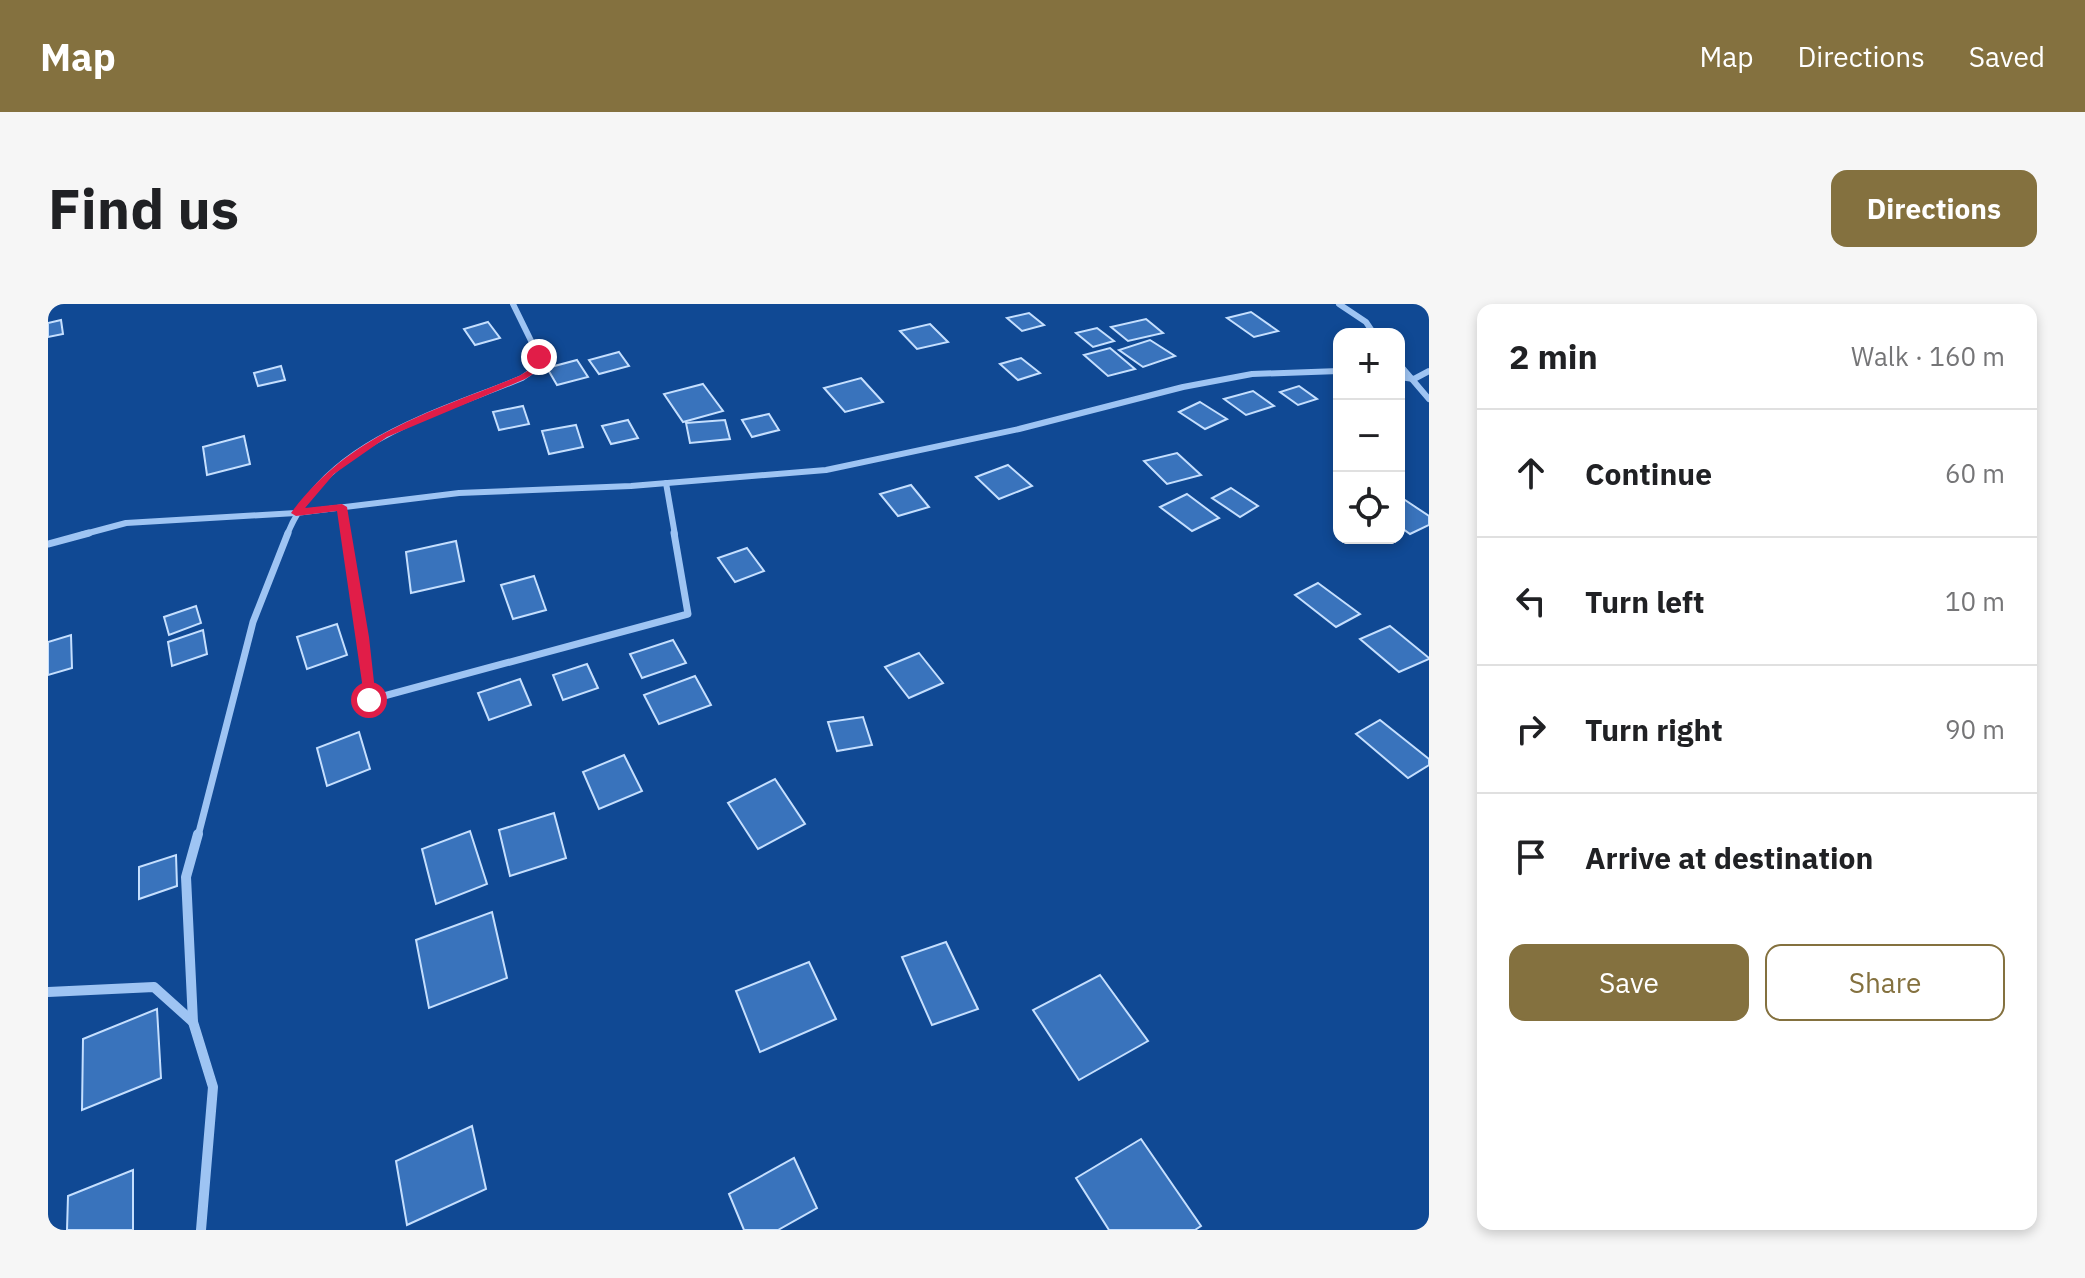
<!DOCTYPE html>
<html lang="en">
<head>
<meta charset="utf-8">
<style>
	body { margin:0; font-family:"IBM Plex Sans",sans-serif; background:#f6f6f6; color:#202124 }
	.controls { position:absolute; right:24px; top:24px; display:grid; overflow:hidden; border-radius:16px; box-shadow:0 4px 12px #0003 }
	.controls button { width:72px; height:72px; display:grid; place-items:center; padding:0; border:0; border-bottom:2px solid #e0e0e0; background:#fff; color:#202124; font:40px sans-serif }
	.stop { position:absolute; width:24px; height:24px; margin:-18px; border:6px solid #e11d48; border-radius:50%; background:#fff }
	.stop.end { background:#e11d48; border-color:#fff; box-shadow:0 2px 8px #0008 }
	.list { margin:0; padding:0; list-style:none }
	h2 { display:flex; justify-content:space-between; align-items:center; height:104px; margin:0; padding:0 32px; font-size:34px }
	h2 small { font-size:26px; font-weight:400; color:#757577 }
	.list li { display:grid; grid-template-columns:52px 1fr auto; gap:24px; align-items:center; box-sizing:border-box; height:128px; padding:0 32px; border-top:2px solid #e0e0e0 }
	.list b { display:block; font-size:30px; white-space:nowrap }
	.list em { font-size:26px; font-style:normal; color:#757577 }
	.actions { display:flex; gap:16px; padding:24px 32px }
	.actions a { flex:1; padding:18px 0; border:2px solid #84713f; border-radius:16px; text-align:center; font-size:28px; color:#84713f }
	.actions .main { background:#84713f; color:#fff }
	.icon { flex:none; width:44px; height:44px; fill:none; stroke:currentColor; stroke-width:2; stroke-linecap:round; stroke-linejoin:round }
	.map { position:relative; flex:none; width:1381px; height:926px; overflow:hidden; border-radius:16px }
	header { display:flex; align-items:center; gap:48px; box-sizing:border-box; height:112px; padding:0 40px; background:#84713f; color:#fff }
	header strong { font-size:38px }
	nav { display:flex; gap:44px; margin-inline-start:auto; font-size:28px }
	.intro { display:flex; align-items:center; justify-content:space-between; box-sizing:border-box; height:192px; padding:0 48px }
	h1 { margin:0; font-size:56px }
	.button { padding:20px 36px; border-radius:16px; background:#84713f; color:#fff; font-size:28px; font-weight:700 }
	main { display:flex; gap:48px; padding:0 48px }
	aside { flex:1; background:#fff; border-radius:16px; box-shadow:0 4px 12px #0003 }
	.map>svg:first-child { display:block }
</style>
</head>
<body>
<header>
<strong>Map</strong>
<nav><a>Map</a><a>Directions</a><a>Saved</a></nav>
</header>
<div class="intro"><h1>Find us</h1><a class="button">Directions</a></div>
<main>
<div class="map">
<svg width="1381" height="926" viewBox="0 0 1381 926">
	<rect width="100%" height="100%" fill="#104994"/>
	<!-- building -->
	<g fill="#3973bc" stroke="#c5dffe" stroke-width="2">
		<polygon points="1203,8 1230,27 1206,33 1179,14"/>
		<polygon points="981,9 996,21 974,27 959,14"/>
		<polygon points="1098,15 1115,29 1080,37 1063,23"/>
		<polygon points="13,16 15,30 0,33 0,19"/>
		<polygon points="440,18 452,34 427,41 416,25"/>
		<polygon points="882,20 900,38 869,45 852,27"/>
		<polygon points="1049,24 1066,37 1045,43 1028,29"/>
		<polygon points="1102,36 1127,52 1095,63 1071,46"/>
		<polygon points="1062,44 1087,65 1060,72 1036,51"/>
		<polygon points="571,48 581,62 551,70 541,56"/>
		<polygon points="973,54 992,69 970,76 952,60"/>
		<polygon points="529,56 540,73 509,81 499,64"/>
		<polygon points="233,62 237,76 210,82 206,69"/>
		<polygon points="813,74 835,98 797,108 776,84"/>
		<polygon points="655,80 675,107 635,118 616,90"/>
		<polygon points="1251,82 1269,95 1250,101 1232,88"/>
		<polygon points="1205,87 1226,102 1198,111 1176,95"/>
		<polygon points="1152,98 1179,115 1157,125 1131,108"/>
		<polygon points="475,102 481,120 451,126 445,108"/>
		<polygon points="721,110 731,126 704,133 694,116"/>
		<polygon points="580,116 590,134 563,140 554,122"/>
		<polygon points="677,116 682,135 642,139 638,119"/>
		<polygon points="528,121 535,143 501,150 494,127"/>
		<polygon points="196,132 202,160 159,171 155,143"/>
		<polygon points="1129,149 1153,171 1119,180 1096,157"/>
		<polygon points="960,161 984,182 951,195 928,173"/>
		<polygon points="863,181 881,203 850,212 832,190"/>
		<polygon points="1183,184 1210,202 1192,213 1164,194"/>
		<polygon points="1139,190 1171,214 1144,227 1112,203"/>
		<polygon points="1351,192 1381,212 1381,221 1362,230 1351,222"/>
		<polygon points="408,237 416,277 363,289 358,248"/>
		<polygon points="699,244 716,267 687,278 670,254"/>
		<polygon points="486,272 498,306 465,315 453,281"/>
		<polygon points="1270,279 1312,310 1288,323 1247,291"/>
		<polygon points="148,302 153,319 121,331 116,313"/>
		<polygon points="289,320 299,351 259,365 249,333"/>
		<polygon points="1342,322 1381,354 1381,355 1351,368 1312,335"/>
		<polygon points="155,326 159,350 124,362 120,338"/>
		<polygon points="23,331 24,364 0,371 0,338"/>
		<polygon points="625,336 638,359 594,374 582,350"/>
		<polygon points="871,349 895,379 861,394 837,363"/>
		<polygon points="539,360 550,384 515,396 505,371"/>
		<polygon points="647,372 663,401 611,420 596,391"/>
		<polygon points="472,375 483,401 441,416 430,389"/>
		<polygon points="815,413 824,441 789,447 780,418"/>
		<polygon points="1332,416 1381,455 1381,461 1360,474 1308,430"/>
		<polygon points="311,428 322,465 279,482 269,444"/>
		<polygon points="576,451 594,487 551,505 535,468"/>
		<polygon points="727,475 757,520 710,545 680,499"/>
		<polygon points="506,509 518,554 462,572 451,526"/>
		<polygon points="422,527 439,580 388,600 374,545"/>
		<polygon points="128,551 129,582 91,595 91,563"/>
		<polygon points="444,608 459,674 381,704 368,636"/>
		<polygon points="898,638 930,705 884,721 854,653"/>
		<polygon points="761,658 788,715 712,748 688,687"/>
		<polygon points="1052,671 1100,737 1031,776 985,706"/>
		<polygon points="109,705 113,774 34,806 35,735"/>
		<polygon points="424,822 438,885 359,921 348,857"/>
		<polygon points="1093,835 1153,922 1147,926 1061,926 1028,874"/>
		<polygon points="746,854 769,904 730,926 696,926 681,890"/>
		<polygon points="85,866 85,926 19,926 20,892"/>
	</g>
	<g fill="none" stroke-linecap="round" stroke-linejoin="round">
		<!-- street-far2 -->
		<g stroke="#9ec4f3" stroke-width="6">
			<polyline points="1291,0 1318,18 1326,30"/>
			<polyline points="1351,60 1381,95"/>
			<polyline points="1351,73 1366,75 1381,67"/>
			<polyline points="618,179 627,231"/>
			<polyline points="294,203 299,231"/>
			<polyline points="33,231 78,219 248,209 411,189 583,182 778,166 971,125 1135,83 1204,70 1291,67"/>
			<path d="M239 231C276 138 390 109 474 74L484 67 491 53 465 0"/>
		</g>
		<!-- street-far1 -->
		<g stroke="#9ec4f3" stroke-width="7">
			<polyline points="298,229 315,333 321,396 640,310 626,229"/>
			<polyline points="0,240 41,229"/>
			<polyline points="150,532 205,318 240,229"/>
		</g>
		<!-- street -->
		<g stroke="#9ec4f3" stroke-width="10">
			<polyline points="150,530 138,573 145,718 165,783 153,926"/>
			<polyline points="0,688 106,683 145,718"/>
		</g>
	</g>
	<!-- route -->
	<path fill="#e11d48" d="M488 52 495 53 487 69 477 75 339 133 286 170 257 204 294 200 299 203 321 333 328 396 326 399H317L289 207 248 212 243 209C302 129 383 108 471 72L481 66Z"/>
</svg>
<div class="controls">
<button>+</button>
<button>−</button>
<button><svg class="icon" aria-label="locate" viewBox="0 0 24 24"><circle cx="12" cy="12" r="6"/><path d="M12 2v4M12 18v4M2 12h4M18 12h4"/></svg></button>
</div>
<div class="stop" style="left:321px;top:396px"></div>
<div class="stop end" style="left:491px;top:53px"></div>
</div>
<aside>
<h2>2 min<small>Walk · 160 m</small></h2>
<ul class="list">
<li><svg class="icon" aria-label="ahead" viewBox="0 0 24 24"><path d="M12 20V5M6 11l6-6 6 6"/></svg><div><b>Continue</b></div><em>60 m</em></li>
<li><svg class="icon" aria-label="left" viewBox="0 0 24 24"><path d="M17 20v-9H6M10 6l-5 5 5 5"/></svg><div><b>Turn left</b></div><em>10 m</em></li>
<li><svg class="icon" aria-label="right" viewBox="0 0 24 24"><path d="M7 20v-9h11M14 6l5 5-5 5"/></svg><div><b>Turn right</b></div><em>90 m</em></li>
<li><svg class="icon" aria-label="arrive" viewBox="0 0 24 24"><path d="M6 21V4h12l-3 4 3 4H6"/></svg><div><b>Arrive at destination</b></div></li>
</ul>
<div class="actions"><a class="main">Save</a><a>Share</a></div>
</aside>
</main>
</body>
</html>
